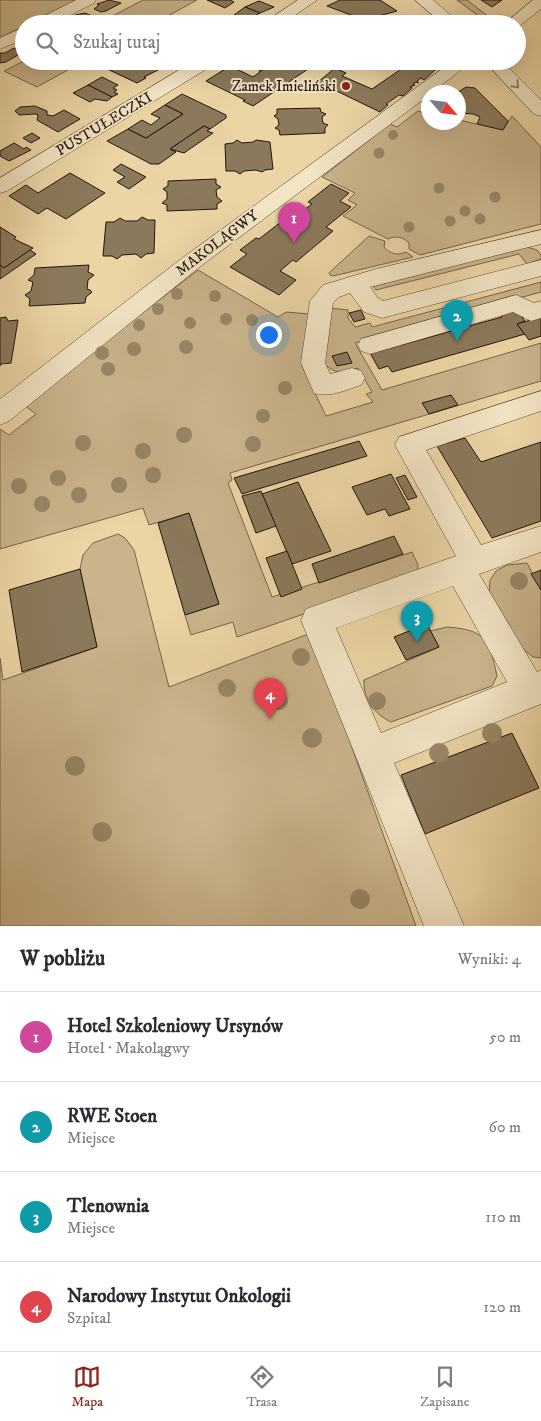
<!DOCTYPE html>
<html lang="pl">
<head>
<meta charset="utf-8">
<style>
	body { margin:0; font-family:"IM FELL DW Pica",serif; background:#f2f2f3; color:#2b2b33 }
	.compass { position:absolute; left:421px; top:85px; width:45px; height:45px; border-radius:50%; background:#fff; box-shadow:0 5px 20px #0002; rotate:118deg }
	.you { position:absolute; left:268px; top:334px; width:18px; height:18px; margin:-12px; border:4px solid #fff; border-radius:50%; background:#1a73e8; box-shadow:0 0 0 8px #1a73e833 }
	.badge { display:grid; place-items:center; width:32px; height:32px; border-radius:50%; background:#8f2418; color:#fff; font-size:16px; font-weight:700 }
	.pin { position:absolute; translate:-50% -41px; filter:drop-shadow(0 1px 2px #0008) }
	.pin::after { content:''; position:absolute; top:26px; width:18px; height:15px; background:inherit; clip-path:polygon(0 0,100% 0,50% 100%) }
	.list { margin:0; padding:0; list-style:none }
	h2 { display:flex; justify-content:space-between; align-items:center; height:65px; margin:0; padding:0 20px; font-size:21px }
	h2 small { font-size:16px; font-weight:400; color:#7c7c81 }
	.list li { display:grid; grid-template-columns:32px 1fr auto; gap:15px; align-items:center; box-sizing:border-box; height:90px; padding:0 20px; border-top:1px solid #e1e1e2 }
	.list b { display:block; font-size:19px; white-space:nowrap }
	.list p { margin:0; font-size:16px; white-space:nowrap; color:#7c7c81 }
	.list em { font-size:16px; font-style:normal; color:#7c7c81 }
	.icon { flex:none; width:28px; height:28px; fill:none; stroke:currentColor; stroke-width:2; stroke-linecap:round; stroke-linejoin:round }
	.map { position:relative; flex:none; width:541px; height:926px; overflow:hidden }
	.search { position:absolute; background:#fff; box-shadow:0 5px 20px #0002; left:15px; right:15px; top:15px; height:55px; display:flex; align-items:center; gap:12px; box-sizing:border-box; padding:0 18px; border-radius:28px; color:#7c7c81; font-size:19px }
	.sheet { height:425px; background:#fff }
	nav { display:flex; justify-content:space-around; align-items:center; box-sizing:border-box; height:70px; border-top:1px solid #e1e1e2; background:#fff; font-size:14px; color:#7c7c81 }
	nav a { display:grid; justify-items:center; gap:2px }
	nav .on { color:#8f2418 }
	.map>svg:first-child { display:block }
</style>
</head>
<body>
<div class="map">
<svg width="541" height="926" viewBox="0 0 541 926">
	<rect width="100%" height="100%" fill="#ebd5a5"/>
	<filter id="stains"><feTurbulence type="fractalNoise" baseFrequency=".004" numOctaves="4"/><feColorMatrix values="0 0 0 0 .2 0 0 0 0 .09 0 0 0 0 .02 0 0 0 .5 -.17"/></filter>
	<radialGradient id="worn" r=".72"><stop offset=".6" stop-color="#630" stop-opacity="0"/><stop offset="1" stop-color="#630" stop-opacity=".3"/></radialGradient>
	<!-- green -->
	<g fill="#c9b48b" stroke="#76644b">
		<polygon points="0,0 82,0 34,24 24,24 24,29 0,40"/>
		<polygon points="143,0 197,0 153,24 97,24"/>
		<polygon points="457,0 467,0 489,17 500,15 505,17 497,22 488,23"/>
		<polygon points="24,61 84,61 37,87 4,71"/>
		<path d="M418 111 428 114V122H458L459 120 503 130 512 116 541 147V224L420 255 409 249V243C402 236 396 236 388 239L343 216 357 205 348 200 355 193 322 177 390 124 397 127Z"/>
		<path d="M369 236 385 241 384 247C390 254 398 256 406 252L413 257 333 276 330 275 329 273Z"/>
		<polygon points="527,247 537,250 541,255 541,259 527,264 519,254 376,290 373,286"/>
		<path d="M198 270 278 317 286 312 310 314 302 366 326 416 373 402 366 394 372 392 358 368C341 373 336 375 322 362L329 308 348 310V318L355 327 370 323 372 327 541 282V292L355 343 382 390 541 343V381L230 473 232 480 228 483 272 597 412 552 418 565 417 575 237 637 233 622 191 635 185 615 219 604 189 513 149 525 143 508 0 549V429L9 435 36 414 24 405Z"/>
		<polygon points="118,534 125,538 134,550 169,687 311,633 416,926 0,926 0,658 3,680 97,647 80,569 83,555 93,543"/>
		<polygon points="527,563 541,590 541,658 533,657 519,646 489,593 490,580 496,571 507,565"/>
		<path d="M447 627C486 630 489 639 497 676L492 686 391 722C374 714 363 699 364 680L439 647 430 631Z"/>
	</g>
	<!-- building -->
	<g fill="#8b795b" stroke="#23150b">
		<polygon points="109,0 121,3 106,11 101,12 94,9 99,5 97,4"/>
		<polygon points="207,0 230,0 234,2 225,8"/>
		<polygon points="340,0 380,0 397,11 364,20 327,6"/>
		<polygon points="481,0 502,0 492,7"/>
		<polygon points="259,1 274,7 260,13 245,7"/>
		<polygon points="245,7 260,13 256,15 258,16 250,21 234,15"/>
		<polygon points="85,13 92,16 79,24 64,23 75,15"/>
		<polygon points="307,15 317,20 310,24 294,24"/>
		<polygon points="214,16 227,20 236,24 203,22"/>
		<polygon points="14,48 23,52 6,62 0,63 0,53 5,53"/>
		<polygon points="157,61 166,66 144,77 146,78 137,83 105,68 115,62"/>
		<polygon points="267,61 320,61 253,106 243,101 245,100 206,81 230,66 253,77 260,72 259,70 261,71 273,64"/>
		<polygon points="413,61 445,61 424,80 421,78 417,81 419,83 416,82 413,84 415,85 410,87 412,88 403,96 399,95 386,104 388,105 380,112 318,82 335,68 346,73 342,76 372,89"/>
		<polygon points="102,77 118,85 113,88 117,90 114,92 118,94 112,97 88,85"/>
		<polygon points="88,85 112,97 107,101 95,99 90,102 73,93"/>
		<polygon points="466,87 475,88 508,121 503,130 477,124 480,117 473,114 458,113 458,92"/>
		<polygon points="182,94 226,115 226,118 210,129 204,126 170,149 176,152 159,164 151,164 107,141 128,129 146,138 183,114 165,105"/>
		<polygon points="165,105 183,114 146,138 128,129 142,120 151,125 160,118 151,114"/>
		<polygon points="35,106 47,111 47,115 53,116 64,110 80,119 58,132 37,120 38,115 35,114 19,115 15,111 20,107"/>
		<polygon points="320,108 321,112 326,114 322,117 323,123 328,125 325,128 325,133 280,135 279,130 275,128 279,125 278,119 274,116 277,114 277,109"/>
		<polygon points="204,126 210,129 207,131 213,133 184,153 170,149"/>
		<polygon points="32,133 40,138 31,143 23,138"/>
		<polygon points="237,140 242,143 253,142 256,140 270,142 273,169 265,170 262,172 256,170 244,171 240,174 235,171 226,171 225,144 233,143"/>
		<polygon points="14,143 24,149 26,147 31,150 9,161 0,156 0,151"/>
		<polygon points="121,164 146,177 129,189 117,182 125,177 113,170"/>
		<polygon points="70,173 105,193 66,219 47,208 38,214 9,196 26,185 38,193"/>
		<polygon points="216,179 216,184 221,187 216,190 217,197 222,201 217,204 217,209 167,211 167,205 162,203 167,199 167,192 163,189 168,186 168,181"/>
		<polygon points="331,184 349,193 340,201 351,207 326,227 333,231 296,262 293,260 280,271 296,280 279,295 230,267 247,254 240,250 256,238 259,239 295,211 300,213 312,204 308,202"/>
		<polygon points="142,217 148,220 155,220 154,253 146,254 141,258 136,254 122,255 117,259 112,256 103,256 106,222 114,222 120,218 125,221 137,221"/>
		<polygon points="0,227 16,237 14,239 33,248 4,268 0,265"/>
		<polygon points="30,250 36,254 0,279 0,265 4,268"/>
		<polygon points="89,265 88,272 94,275 88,280 87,289 90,290 92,292 86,297 85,303 29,306 30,299 25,295 31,291 33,282 28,280 34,275 35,268"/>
		<polygon points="516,309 525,321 517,324 525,334 392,372 388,366 379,369 369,351 380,351 502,317 499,313"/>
		<polygon points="361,310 365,319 354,322 349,313"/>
		<polygon points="6,317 8,321 18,320 11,363 1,364 0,366 0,318"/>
		<polygon points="541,317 541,336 529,340 517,324"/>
		<polygon points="347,352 352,363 337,366 332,356"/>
		<polygon points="451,395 458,405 429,414 422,403"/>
		<polygon points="465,438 481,462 541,442 541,521 492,538 437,446"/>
		<polygon points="359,441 367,456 242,494 234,478"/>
		<polygon points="391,474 410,509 389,516 385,509 367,515 352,487"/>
		<polygon points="405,475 417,497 408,500 396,478"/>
		<polygon points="298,482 331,551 292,564 262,494"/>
		<polygon points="261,491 276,526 256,533 242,496"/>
		<polygon points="189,513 219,604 185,615 158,523"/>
		<polygon points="394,536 403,554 319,583 312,564"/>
		<polygon points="287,551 302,589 281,597 266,558"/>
		<polygon points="80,569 97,647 22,672 9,590"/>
		<polygon points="541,570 541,590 531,574"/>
		<polygon points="427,624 439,647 406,660 394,637"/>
		<polygon points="512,733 539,788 425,834 401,775"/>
	</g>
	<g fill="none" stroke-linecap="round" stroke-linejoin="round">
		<defs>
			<g id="minor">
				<polygon points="76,0 96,0 94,3 53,24 32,24 34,21"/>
				<polygon points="298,0 317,0 282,24 262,24"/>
				<polygon points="415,0 433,0 461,24 443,24"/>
				<polygon points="533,0 541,0 541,9 518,27 517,24 504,24"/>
				<polygon points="24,27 24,39 0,49 0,38"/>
				<polygon points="194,61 215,61 213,65 7,191 0,193 0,178"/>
				<polygon points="453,61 472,61 433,92 428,92 428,96 197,269 9,421 0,425 0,399 181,259"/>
				<polygon points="484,61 502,61 541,100 541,116 534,114"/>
				<path d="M541 230V244L370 287 377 297 383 301 541 260V276L382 318 364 312 350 293 339 297 333 303 325 363 330 374 352 368 361 371 365 378 361 385C346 390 329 398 314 393L301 363 310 301 323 285 376 269Z"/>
				<polygon points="516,295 534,303 541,301 541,318 531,321 513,312 370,354 361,351 358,345 361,339"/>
				<path d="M541 391V411L426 450 481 545 541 526V552L479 574 537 672 541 670V704L394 763 464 926H424L301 620 306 609 456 556 395 445 399 437ZM453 586 507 682 381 733 336 628Z"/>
			</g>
		</defs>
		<!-- minor casing -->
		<use href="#minor" stroke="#554532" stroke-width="1"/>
		<!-- minor -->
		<use href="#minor" fill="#f2e4c4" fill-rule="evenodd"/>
	</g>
	<!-- trees -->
	<g fill="#988665">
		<circle cx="393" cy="135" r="5"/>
		<circle cx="379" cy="153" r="5.5"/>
		<circle cx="439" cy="188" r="5.5"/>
		<circle cx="495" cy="197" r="5.5"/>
		<circle cx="465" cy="211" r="5.5"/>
		<circle cx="480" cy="219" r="5.5"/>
		<circle cx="450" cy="221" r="5.5"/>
		<circle cx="409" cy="227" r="5.5"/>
		<circle cx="177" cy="294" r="6"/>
		<circle cx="215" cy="296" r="6"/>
		<circle cx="158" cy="309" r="6"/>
		<circle cx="226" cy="319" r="6"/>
		<circle cx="252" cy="320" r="6"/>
		<circle cx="190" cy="323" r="6"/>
		<circle cx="139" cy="325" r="6"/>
		<circle cx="186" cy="347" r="7"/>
		<circle cx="134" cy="349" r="7"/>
		<circle cx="102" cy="353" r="7"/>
		<circle cx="108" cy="369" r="7"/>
		<circle cx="285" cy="388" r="7"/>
		<circle cx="263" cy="416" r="7"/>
		<circle cx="184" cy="435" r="8"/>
		<circle cx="83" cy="443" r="8"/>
		<circle cx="253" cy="444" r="8"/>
		<circle cx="143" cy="451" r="8"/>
		<circle cx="153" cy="475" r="8"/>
		<circle cx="58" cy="478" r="8"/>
		<circle cx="119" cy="485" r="8"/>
		<circle cx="19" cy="486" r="8"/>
		<circle cx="79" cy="495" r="8"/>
		<circle cx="42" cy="504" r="8"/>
		<circle cx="519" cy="581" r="9"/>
		<circle cx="301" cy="657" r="9"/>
		<circle cx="227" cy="688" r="9"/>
		<circle cx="279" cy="701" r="9"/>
		<circle cx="377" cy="701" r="9"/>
		<circle cx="492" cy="733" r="10"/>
		<circle cx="312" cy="738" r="10"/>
		<circle cx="439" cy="753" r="10"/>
		<circle cx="75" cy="766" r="10"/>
		<circle cx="102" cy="832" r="10"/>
		<circle cx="360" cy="899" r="10"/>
	</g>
	<!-- one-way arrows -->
	<defs><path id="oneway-chevron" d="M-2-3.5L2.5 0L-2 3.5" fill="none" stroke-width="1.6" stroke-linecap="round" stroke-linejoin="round" transform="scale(1.25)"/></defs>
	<use stroke="#958771" href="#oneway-chevron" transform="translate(516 85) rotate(45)"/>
	<!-- markers -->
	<circle fill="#8f2418" stroke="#f2e4c4" stroke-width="2" cx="346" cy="86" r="5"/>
	<g text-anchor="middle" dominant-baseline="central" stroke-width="4" stroke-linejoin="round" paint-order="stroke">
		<!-- far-poi labels -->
		<g font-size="15" fill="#23150b" stroke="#f2e4c4" text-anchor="end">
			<text x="336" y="86">Zamek Imieliński</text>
		</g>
		<!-- far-street labels -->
		<g font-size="15" fill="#23150b" stroke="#f2e4c4">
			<text transform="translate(104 124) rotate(-31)">PUSTUŁECZKI</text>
			<text transform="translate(217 243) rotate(-37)">MAKOLĄGWY</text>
		</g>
	</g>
	<rect width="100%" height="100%" filter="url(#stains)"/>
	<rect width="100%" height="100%" fill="url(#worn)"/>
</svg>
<svg class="compass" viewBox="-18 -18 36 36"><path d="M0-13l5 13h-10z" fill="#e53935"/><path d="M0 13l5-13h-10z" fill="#7c7c81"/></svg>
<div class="you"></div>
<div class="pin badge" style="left:294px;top:243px;background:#d1479c">1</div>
<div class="pin badge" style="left:457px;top:341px;background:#0f9aa8">2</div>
<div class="pin badge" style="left:417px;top:642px;background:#0f9aa8">3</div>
<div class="pin badge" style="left:270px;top:719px;background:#e0444e">4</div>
<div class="search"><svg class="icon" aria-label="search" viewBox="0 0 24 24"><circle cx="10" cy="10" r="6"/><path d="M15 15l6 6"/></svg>Szukaj tutaj</div>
</div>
<section class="sheet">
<h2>W pobliżu<small>Wyniki: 4</small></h2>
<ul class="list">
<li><span class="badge" style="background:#d1479c">1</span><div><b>Hotel Szkoleniowy Ursynów</b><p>Hotel · Makolągwy</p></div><em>50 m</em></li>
<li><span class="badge" style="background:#0f9aa8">2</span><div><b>RWE Stoen</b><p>Miejsce</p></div><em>60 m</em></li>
<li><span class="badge" style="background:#0f9aa8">3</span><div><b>Tlenownia</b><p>Miejsce</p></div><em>110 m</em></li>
<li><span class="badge" style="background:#e0444e">4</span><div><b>Narodowy Instytut Onkologii</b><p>Szpital</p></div><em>120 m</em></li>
</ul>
</section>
<nav>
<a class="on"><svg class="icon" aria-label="map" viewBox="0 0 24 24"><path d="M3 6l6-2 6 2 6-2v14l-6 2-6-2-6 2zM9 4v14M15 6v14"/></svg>Mapa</a>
<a><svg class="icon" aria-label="directions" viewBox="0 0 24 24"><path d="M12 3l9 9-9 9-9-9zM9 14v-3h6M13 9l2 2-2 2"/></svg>Trasa</a>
<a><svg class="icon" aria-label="saved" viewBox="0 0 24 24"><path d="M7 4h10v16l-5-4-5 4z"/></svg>Zapisane</a>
</nav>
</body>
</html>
